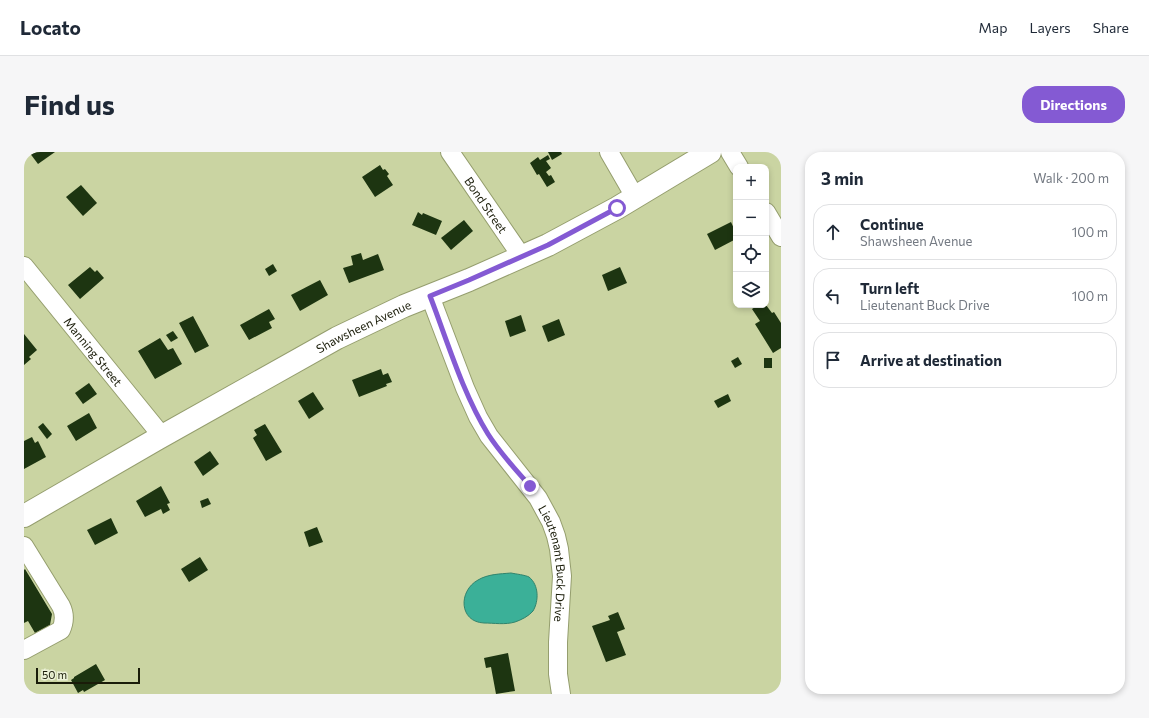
<!DOCTYPE html>
<html lang="en">
<head>
<meta charset="utf-8">
<style>
	body { margin:0; font-family:Commissioner,sans-serif; background:#f6f6f7; color:#1f2937 }
	.controls { position:absolute; right:12px; top:12px; display:grid; overflow:hidden; border-radius:8px; box-shadow:0 2px 6px #0003 }
	.controls button { width:36px; height:36px; display:grid; place-items:center; padding:0; border:0; border-bottom:1px solid #e0e1e3; background:#fff; color:#1f2937; font:20px sans-serif }
	.scale { position:absolute; left:12px; bottom:10px; width:104px; box-sizing:border-box; padding-left:4px; border:2px solid #1a1c09; border-top:0; font-size:11px; line-height:14px; white-space:nowrap; color:#1a1c09; -webkit-text-stroke:3px #ecf2d8; paint-order:stroke }
	.stop { position:absolute; width:12px; height:12px; margin:-9px; border:3px solid #845ad3; border-radius:50%; background:#fff }
	.stop.end { background:#845ad3; border-color:#fff; box-shadow:0 1px 4px #0008 }
	.list { margin:0; padding:0; list-style:none }
	h2 { display:flex; justify-content:space-between; align-items:center; height:52px; margin:0; padding:0 16px; font-size:17px }
	h2 small { font-size:13px; font-weight:400; color:#747a83 }
	.list li { display:grid; grid-template-columns:26px 1fr auto; gap:12px; align-items:center; box-sizing:border-box; height:56px; margin:0 8px 8px; padding:0 8px; border:1px solid #e0e1e3; border-radius:16px }
	.list b { display:block; font-size:15px; white-space:nowrap }
	.list p { margin:0; font-size:13px; white-space:nowrap; color:#747a83 }
	.list em { font-size:13px; font-style:normal; color:#747a83 }
	.icon { flex:none; width:22px; height:22px; fill:none; stroke:currentColor; stroke-width:2; stroke-linecap:round; stroke-linejoin:round }
	.map { position:relative; flex:none; width:757px; height:542px; overflow:hidden; border-radius:16px }
	header { display:flex; align-items:center; gap:24px; box-sizing:border-box; height:56px; padding:0 20px; background:#fff; border-bottom:1px solid #e0e1e3 }
	header strong { font-size:19px }
	nav { display:flex; gap:22px; margin-inline-start:auto; font-size:14px }
	.intro { display:flex; align-items:center; justify-content:space-between; box-sizing:border-box; height:96px; padding:0 24px }
	h1 { margin:0; font-size:28px }
	.button { padding:10px 18px; border-radius:16px; background:#845ad3; color:#fff; font-size:14px; font-weight:700 }
	main { display:flex; gap:24px; padding:0 24px }
	aside { flex:1; background:#fff; border-radius:16px; box-shadow:0 2px 6px #0003 }
	.map>svg:first-child { display:block }
</style>
</head>
<body>
<header>
<strong>Locato</strong>
<nav><a>Map</a><a>Layers</a><a>Share</a></nav>
</header>
<div class="intro"><h1>Find us</h1><a class="button">Directions</a></div>
<main>
<div class="map">
<svg width="757" height="542" viewBox="0 0 757 542">
	<rect width="100%" height="100%" fill="#cad4a2"/>
	<!-- water -->
	<path fill="#3bb098" stroke="#31846d" d="M487 421C492 422 501 423 505 425 515 433 515 449 509 459 505 464 497 468 491 470 481 473 470 471 460 471 435 470 434 439 454 428 464 422 476 422 487 421Z"/>
	<!-- building -->
	<g fill="#1d3511">
		<polygon points="5,0 31,0 14,12"/>
		<polygon points="524,0 537,0 538,2 528,8"/>
		<polygon points="524,3 526,7 522,9 527,16 522,20 525,24 527,23 531,30 523,35 515,22 513,23 506,11 514,5 516,8"/>
		<polygon points="356,13 359,18 361,17 365,22 363,24 369,33 351,45 338,25"/>
		<polygon points="57,33 73,51 59,64 42,45"/>
		<polygon points="394,60 398,63 399,61 418,69 412,83 388,73"/>
		<polygon points="440,68 449,79 427,98 417,86"/>
		<polygon points="707,70 712,81 712,87 691,98 683,82"/>
		<polygon points="337,101 339,108 354,102 360,118 325,131 319,116 329,113 327,104"/>
		<polygon points="249,112 253,119 245,124 241,117"/>
		<polygon points="66,115 71,120 73,118 80,126 56,147 44,133"/>
		<polygon points="596,115 603,131 584,139 578,123"/>
		<polygon points="296,128 304,143 276,159 267,143"/>
		<polygon points="734,153 742,153 748,161 750,160 757,171 757,196 749,201 731,172 736,169 728,157"/>
		<polygon points="245,157 251,167 245,170 248,176 225,188 216,173"/>
		<polygon points="497,163 502,179 486,185 481,169"/>
		<polygon points="169,164 185,194 171,201 155,171"/>
		<polygon points="535,167 541,183 524,190 518,174"/>
		<polygon points="149,179 154,186 147,190 142,183"/>
		<polygon points="0,182 13,198 5,205 7,207 0,213"/>
		<polygon points="136,186 144,198 149,196 158,212 131,227 114,199"/>
		<polygon points="714,205 718,212 711,216 707,209"/>
		<rect x="740" y="206" width="8" height="10"/>
		<polygon points="357,217 359,223 364,221 368,230 362,232 363,234 335,245 328,228"/>
		<polygon points="65,231 73,242 59,252 51,241"/>
		<polygon points="289,240 300,257 285,267 274,249"/>
		<polygon points="704,242 707,249 694,256 690,249"/>
		<polygon points="65,261 73,276 52,289 43,274"/>
		<polygon points="19,271 28,282 23,287 14,275"/>
		<polygon points="241,272 258,300 242,309 229,286 233,283 230,278"/>
		<polygon points="8,285 11,291 14,289 22,305 0,317 0,289"/>
		<polygon points="186,299 195,312 179,324 170,310"/>
		<polygon points="137,334 146,351 143,352 146,358 139,362 137,357 121,365 112,349"/>
		<polygon points="184,346 187,352 178,356 176,349"/>
		<polygon points="87,366 94,381 71,393 63,378"/>
		<polygon points="293,375 299,390 285,395 280,380"/>
		<polygon points="176,405 184,418 165,430 157,417"/>
		<polygon points="1,417 28,462 26,473 11,481 4,469 0,471 0,418"/>
		<polygon points="594,460 601,477 593,480 602,503 582,510 568,474 586,468 584,464"/>
		<polygon points="484,501 491,539 472,542 467,515 462,516 460,506"/>
		<polygon points="72,512 81,528 60,540 59,538 54,541 47,528 50,526 50,525"/>
	</g>
	<g fill="none" stroke-linecap="round" stroke-linejoin="round">
		<defs>
			<g id="minor">
				<path id="s1" d="M426 0 498 105"/>
				<polyline points="585,0 611,45"/>
				<polyline points="706,0 715,15"/>
				<polyline points="742,60 757,85"/>
				<path id="s2" d="M0 114 138 284"/>
				<path id="s3" d="M406 144 441 236 454 265 465 284 514 346 527 370 532 384 535 397 538 424 534 490V522L537 542"/>
				<path d="M0 394 37 454C41 462 41 469 37 478L0 498"/>
			</g>
			<g id="major">
				<path id="s4" d="M0 364 133 287 313 186 380 154 445 128 524 93 593 56 686 0"/>
			</g>
		</defs>
		<!-- minor casing -->
		<use href="#minor" stroke="#959e6e" stroke-width="20"/>
		<!-- major casing -->
		<use href="#major" stroke="#959e6e" stroke-width="24"/>
		<!-- minor -->
		<use href="#minor" stroke="#fff" stroke-width="18"/>
		<!-- major -->
		<use href="#major" stroke="#fff" stroke-width="22"/>
	</g>
	<g fill="none" stroke-linecap="round" stroke-linejoin="round">
		<!-- route -->
		<path stroke="#845ad3" stroke-width="5" d="M506 334C492 318 476 301 464 282 439 242 423 188 406 144L445 128 524 93 593 56"/>
	</g>
	<g text-anchor="middle" dominant-baseline="central" stroke-width="4" stroke-linejoin="round" paint-order="stroke">
		<!-- street labels -->
		<g font-size="12" fill="#1a1c09" stroke="#ecf2d8">
			<text stroke="none"><textPath href="#s1" startOffset="64">Bond Street</textPath></text>
			<text stroke="none"><textPath href="#s4" startOffset="389">Shawsheen Avenue</textPath></text>
			<text stroke="none"><textPath href="#s2" startOffset="110">Manning Street</textPath></text>
			<text stroke="none"><textPath href="#s3" startOffset="300">Lieutenant Buck Drive</textPath></text>
		</g>
	</g>
</svg>
<div class="controls">
<button>+</button>
<button>−</button>
<button><svg class="icon" aria-label="locate" viewBox="0 0 24 24"><circle cx="12" cy="12" r="6"/><path d="M12 2v4M12 18v4M2 12h4M18 12h4"/></svg></button>
<button><svg class="icon" aria-label="layers" viewBox="0 0 24 24"><path d="M12 4l9 5-9 5-9-5zM3 14l9 5 9-5"/></svg></button>
</div>
<div class="scale">50 m</div>
<div class="stop" style="left:593px;top:56px"></div>
<div class="stop end" style="left:506px;top:334px"></div>
</div>
<aside>
<h2>3 min<small>Walk · 200 m</small></h2>
<ul class="list">
<li><svg class="icon" aria-label="ahead" viewBox="0 0 24 24"><path d="M12 20V5M6 11l6-6 6 6"/></svg><div><b>Continue</b><p>Shawsheen Avenue</p></div><em>100 m</em></li>
<li><svg class="icon" aria-label="left" viewBox="0 0 24 24"><path d="M17 20v-9H6M10 6l-5 5 5 5"/></svg><div><b>Turn left</b><p>Lieutenant Buck Drive</p></div><em>100 m</em></li>
<li><svg class="icon" aria-label="arrive" viewBox="0 0 24 24"><path d="M6 21V4h12l-3 4 3 4H6"/></svg><div><b>Arrive at destination</b></div></li>
</ul>
</aside>
</main>
</body>
</html>
